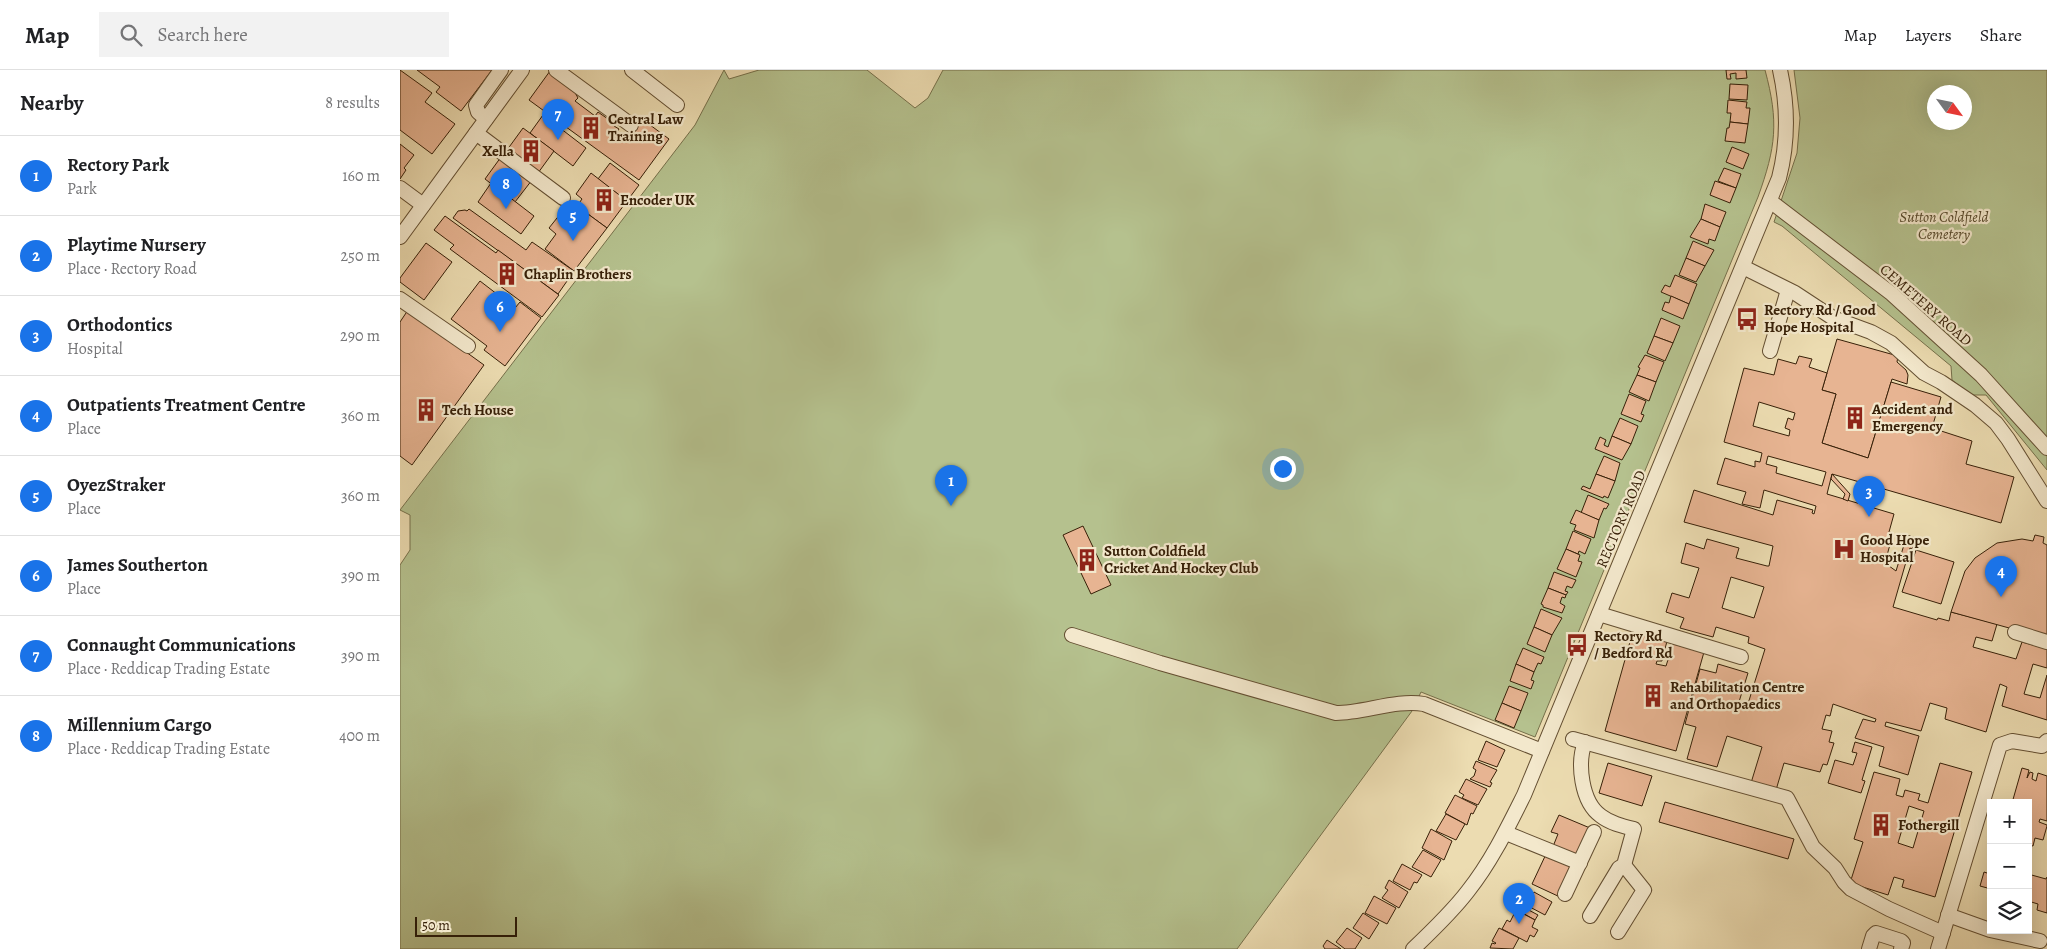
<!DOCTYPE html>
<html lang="en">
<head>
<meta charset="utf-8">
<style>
	body { margin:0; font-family:Alegreya,serif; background:#f2f2f2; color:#202124 }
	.controls { position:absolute; right:15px; bottom:15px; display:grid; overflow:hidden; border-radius:0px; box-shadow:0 5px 20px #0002 }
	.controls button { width:45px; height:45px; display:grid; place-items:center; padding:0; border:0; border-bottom:1px solid #e0e0e0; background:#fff; color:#202124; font:25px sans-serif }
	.compass { position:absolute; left:1527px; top:15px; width:45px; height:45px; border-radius:50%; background:#fff; box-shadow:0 5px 20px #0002; rotate:123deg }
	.scale { position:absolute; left:15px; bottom:12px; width:102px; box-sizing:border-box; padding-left:5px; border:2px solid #372008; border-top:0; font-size:14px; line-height:18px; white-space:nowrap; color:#372008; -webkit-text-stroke:4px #f3e8cc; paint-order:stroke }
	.you { position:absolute; left:882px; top:398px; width:18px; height:18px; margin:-12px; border:4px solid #fff; border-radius:50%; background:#1a73e8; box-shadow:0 0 0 8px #1a73e833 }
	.badge { display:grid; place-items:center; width:32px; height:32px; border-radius:50%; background:#1a73e8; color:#fff; font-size:16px; font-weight:700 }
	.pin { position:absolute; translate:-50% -41px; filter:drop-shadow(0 1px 2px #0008) }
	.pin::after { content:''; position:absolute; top:26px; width:18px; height:15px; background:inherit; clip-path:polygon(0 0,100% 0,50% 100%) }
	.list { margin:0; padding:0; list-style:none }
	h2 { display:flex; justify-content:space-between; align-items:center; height:65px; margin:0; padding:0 20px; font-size:21px }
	h2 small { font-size:16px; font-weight:400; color:#757577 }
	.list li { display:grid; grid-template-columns:32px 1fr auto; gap:15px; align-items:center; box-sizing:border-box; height:80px; padding:0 20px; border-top:1px solid #e0e0e0 }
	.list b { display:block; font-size:19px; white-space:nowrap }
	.list p { margin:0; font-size:16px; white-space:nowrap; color:#757577 }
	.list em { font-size:16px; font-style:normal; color:#757577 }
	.icon { flex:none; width:28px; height:28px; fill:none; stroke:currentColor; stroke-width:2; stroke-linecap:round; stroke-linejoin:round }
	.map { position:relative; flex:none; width:1647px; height:879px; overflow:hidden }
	header { display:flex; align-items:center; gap:30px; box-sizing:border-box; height:70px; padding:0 25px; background:#fff; border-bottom:1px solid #e0e0e0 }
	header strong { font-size:24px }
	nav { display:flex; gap:28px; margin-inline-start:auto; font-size:18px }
	.search { width:350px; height:45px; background:#f2f2f2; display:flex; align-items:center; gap:12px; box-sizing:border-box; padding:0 18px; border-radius:0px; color:#757577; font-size:19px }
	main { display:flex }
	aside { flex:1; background:#fff }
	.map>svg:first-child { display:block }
</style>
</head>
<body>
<header>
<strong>Map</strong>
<div class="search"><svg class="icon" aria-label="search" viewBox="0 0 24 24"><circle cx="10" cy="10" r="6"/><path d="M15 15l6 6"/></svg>Search here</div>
<nav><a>Map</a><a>Layers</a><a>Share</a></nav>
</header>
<main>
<aside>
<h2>Nearby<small>8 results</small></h2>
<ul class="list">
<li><span class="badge">1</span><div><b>Rectory Park</b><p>Park</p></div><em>160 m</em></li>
<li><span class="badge">2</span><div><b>Playtime Nursery</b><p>Place · Rectory Road</p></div><em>250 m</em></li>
<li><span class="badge">3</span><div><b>Orthodontics</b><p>Hospital</p></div><em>290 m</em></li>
<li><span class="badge">4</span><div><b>Outpatients Treatment Centre</b><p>Place</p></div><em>360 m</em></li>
<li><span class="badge">5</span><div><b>OyezStraker</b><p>Place</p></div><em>360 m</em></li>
<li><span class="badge">6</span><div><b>James Southerton</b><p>Place</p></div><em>390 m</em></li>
<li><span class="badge">7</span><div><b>Connaught Communications</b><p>Place · Reddicap Trading Estate</p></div><em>390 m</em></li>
<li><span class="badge">8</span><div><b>Millennium Cargo</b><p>Place · Reddicap Trading Estate</p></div><em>400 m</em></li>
</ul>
</aside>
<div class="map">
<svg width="1647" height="879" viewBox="0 0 1647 879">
	<rect width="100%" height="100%" fill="#ecdcb1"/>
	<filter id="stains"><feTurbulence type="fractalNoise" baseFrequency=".004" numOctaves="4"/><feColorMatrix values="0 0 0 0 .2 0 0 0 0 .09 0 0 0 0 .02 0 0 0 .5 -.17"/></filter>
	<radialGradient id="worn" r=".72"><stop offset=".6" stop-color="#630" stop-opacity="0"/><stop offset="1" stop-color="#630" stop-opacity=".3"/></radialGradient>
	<!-- green -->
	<g fill="#b5c18e" stroke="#76704b" fill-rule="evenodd">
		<path d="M324 0 329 9 359 0H467L515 38 528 28 543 0H1365C1379 52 1376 77 1358 127L1135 667 1021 622 1012 641 837 879H0V495L10 480V445L0 440 295 55Z"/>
		<path d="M1394 0H1647V400L1586 325H1571L1552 310 1551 296 1382 156 1374 152 1397 83 1400 48ZM1534 22H1564V52H1534Z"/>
	</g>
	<!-- building -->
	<g fill="#e7b492" stroke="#372008" fill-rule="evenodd">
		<polygon points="0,0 32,23 25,32 55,54 32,84 0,60"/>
		<polygon points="17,0 92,0 61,41 36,22 40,17"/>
		<polygon points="1326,0 1346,0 1347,8 1336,9 1336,3 1330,4 1331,9 1327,9"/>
		<polygon points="150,1 172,17 178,28 175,31 195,46 198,42 215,54 214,56 219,59 217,62 228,69 242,49 269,69 239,110 129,30"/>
		<polygon points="1330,14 1348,15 1347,30 1329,29"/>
		<polygon points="1328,30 1347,32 1346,38 1350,38 1348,54 1330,52 1331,43 1327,43"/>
		<polygon points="143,45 186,78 173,96 130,63"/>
		<polygon points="1330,52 1348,54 1345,73 1325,71 1327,58 1329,58"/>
		<polygon points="123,58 154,81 138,103 107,80"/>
		<polygon points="0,74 14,85 4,98 6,100 0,109"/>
		<polygon points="1332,77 1349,84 1343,99 1326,92"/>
		<polygon points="101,87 132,110 115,132 85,109"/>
		<polygon points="210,93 239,115 227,131 198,109"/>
		<polygon points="1324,98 1341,104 1336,118 1318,111"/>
		<polygon points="191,103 227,131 207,158 177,136 182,129 176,124"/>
		<polygon points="1315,111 1336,118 1330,133 1310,125"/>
		<polygon points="91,113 134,146 121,164 78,132"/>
		<polygon points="1305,134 1326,142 1320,157 1301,149"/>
		<polygon points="177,136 207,158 174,201 145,179 156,164 149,158 165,138 172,143"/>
		<polygon points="69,139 126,180 132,172 174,201 158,224 53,148 58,141 65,140 67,141"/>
		<polygon points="45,146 96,183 98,180 159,225 142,247 50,179 54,175 34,160"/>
		<polygon points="1301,149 1320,157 1315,171 1309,169 1308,174 1290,167"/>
		<polygon points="1293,171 1314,180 1305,196 1286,188"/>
		<polygon points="26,173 52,192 24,230 0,212 0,208"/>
		<polygon points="1286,188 1305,196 1296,212 1279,205"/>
		<polygon points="1275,205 1297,214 1289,234 1261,222 1265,215 1270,217"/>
		<polygon points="80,211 115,238 120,232 141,248 105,296 84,280 87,276 51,249"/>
		<polygon points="1271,226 1289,234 1283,249 1262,240 1265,232 1269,233"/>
		<polygon points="8,240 84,295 12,395 0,386 0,252"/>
		<polygon points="1261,248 1280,256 1273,273 1254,266"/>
		<polygon points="1254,266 1273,273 1265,291 1247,283"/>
		<polygon points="1437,269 1498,286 1497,292 1506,300 1508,305 1507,314 1492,309 1468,388 1422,373 1436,324 1422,320"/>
		<polygon points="1245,285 1264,292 1256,312 1237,305 1240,298 1238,297"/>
		<path d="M1399 286 1412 289 1409 297 1427 303 1422 320 1436 324 1422 373 1468 388 1491 312 1541 327 1532 358 1572 371 1566 394 1614 407 1601 453 1432 404 1427 424 1494 444 1489 462 1493 463 1485 493 1496 501 1507 465 1516 468 1512 479 1510 478 1493 537 1537 550 1538 548 1549 551 1551 542 1597 554 1592 571 1576 567 1573 577 1616 589 1622 572 1647 579V598L1633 594 1624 624 1640 628 1647 605V650L1602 636 1607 617 1600 614 1586 662 1545 649 1547 638 1530 633 1521 661 1486 652 1485 656 1519 666 1508 705 1479 696 1484 677 1455 668 1463 649 1475 652 1476 649 1433 634 1430 646 1426 645 1422 659 1432 661 1429 672 1434 673 1427 695 1423 694 1420 702 1384 693 1376 720 1351 713 1362 677 1327 666 1317 697 1287 689 1296 657 1285 654 1300 599 1316 603 1318 594 1348 603 1338 635 1347 637 1365 579 1348 573 1349 567 1316 557 1313 567 1280 558 1284 548 1266 542 1272 523 1289 528 1299 498 1281 493 1286 473 1304 479 1307 469 1339 478 1336 488 1367 496H1369L1373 476 1284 452 1294 420 1373 445 1377 430 1413 440 1412 443 1414 444 1416 436 1364 420 1360 438 1342 434 1346 422 1317 414 1325 388 1355 397V391L1360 392 1362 383 1324 372 1344 298 1374 305 1378 289 1396 294ZM1359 332 1395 343 1393 350 1388 348 1385 358 1390 360 1389 366 1353 356ZM1368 386 1426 402 1422 416 1376 403 1377 397 1366 394ZM1331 507 1364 517 1354 548 1322 538Z"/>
		<polygon points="1237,305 1256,312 1249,331 1229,322"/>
		<polygon points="1229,324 1246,331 1241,344 1244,345 1241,352 1221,344"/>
		<polygon points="1220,348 1238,356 1231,374 1212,366"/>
		<polygon points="1212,366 1231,374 1222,390 1195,379 1200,367 1206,370 1204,375 1208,377"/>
		<polygon points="1204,386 1220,393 1215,411 1196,404"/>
		<polygon points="1196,404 1215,411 1208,428 1204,426 1203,428 1181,419 1183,416 1190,419"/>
		<polygon points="1432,404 1450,424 1448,431 1443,429 1445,424 1431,409"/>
		<polygon points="1188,425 1209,434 1206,439 1204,438 1199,450 1181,443"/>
		<polygon points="1176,440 1199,450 1194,468 1174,460 1176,455 1170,453"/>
		<polygon points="683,456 711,515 691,524 663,465"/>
		<polygon points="1173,461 1191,469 1185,484 1179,481 1178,484 1166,479"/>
		<polygon points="1635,465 1644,467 1643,473 1647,475 1647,565 1632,561 1631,564 1551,542 1565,501 1575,488 1597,473 1622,469 1633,471"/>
		<polygon points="1166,479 1180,485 1178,491 1182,492 1176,507 1157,499"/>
		<polygon points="1516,480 1554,492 1541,534 1502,522"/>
		<polygon points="1154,502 1176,510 1172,518 1167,516 1165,521 1168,522 1166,525 1148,518"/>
		<polygon points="1148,518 1166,525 1165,528 1162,527 1160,533 1165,536 1162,543 1143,537 1143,535 1141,534"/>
		<polygon points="1141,539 1162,548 1152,565 1134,557"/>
		<polygon points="1134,557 1152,565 1145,582 1127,574"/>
		<polygon points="1233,561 1267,571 1262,591 1257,591 1256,594 1266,596 1273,574 1304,582 1276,681 1205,661"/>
		<polygon points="1123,578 1144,587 1141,594 1138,593 1134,602 1116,594"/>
		<polygon points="1116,594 1134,602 1131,610 1134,611 1131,619 1110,611"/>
		<polygon points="1109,616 1128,623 1121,641 1102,633"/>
		<polygon points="1102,633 1121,641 1114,658 1095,650"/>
		<polygon points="1086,671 1105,680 1097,697 1078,690"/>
		<polygon points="1455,672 1472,677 1462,710 1465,711 1461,723 1428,713 1435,690 1453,695 1457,683 1452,682"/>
		<polygon points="1076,691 1097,700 1090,712 1092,713 1090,717 1070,709 1074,706 1076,700 1073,698"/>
		<polygon points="1208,693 1252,706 1242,736 1199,723"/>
		<path d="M1540 693 1572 702 1535 827 1502 817 1504 810 1494 807 1488 825 1450 813 1463 772 1454 769 1474 702 1500 709 1496 725 1503 727 1505 720 1520 724 1518 730 1528 733ZM1509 736 1524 741 1513 778 1498 773Z"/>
		<polygon points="1622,698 1629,700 1627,708 1630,702 1633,703 1632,709 1636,711 1638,703 1647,706 1647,751 1640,749 1639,752 1647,755 1647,756 1643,770 1635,768 1633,776 1628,775 1628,733 1612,733"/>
		<polygon points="1066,709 1087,719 1078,735 1062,728 1064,725 1059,722"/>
		<polygon points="1055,725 1077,736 1073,744 1071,743 1067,755 1045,743"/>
		<polygon points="1265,732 1394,769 1388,789 1259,752"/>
		<polygon points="1046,744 1065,754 1056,770 1036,761"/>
		<polygon points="1159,745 1190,758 1176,789 1152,779 1158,764 1151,762"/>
		<polygon points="1031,759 1052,771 1044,790 1022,778"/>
		<polygon points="1023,780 1041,790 1031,807 1012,797"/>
		<polygon points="1147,782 1175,795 1160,827 1132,814"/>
		<polygon points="1002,794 1022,805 1017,813 1014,812 1010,820 993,811"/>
		<polygon points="1591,800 1591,819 1580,816 1584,802 1590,804"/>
		<polygon points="1628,804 1646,809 1647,807 1647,843 1637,840 1638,834 1628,831"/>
		<polygon points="989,810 1008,822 999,838 982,828 988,820 985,818"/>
		<polygon points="1134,822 1152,832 1145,845 1128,836"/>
		<polygon points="974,826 996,838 987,854 965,843"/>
		<polygon points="1123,837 1138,845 1135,850 1121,842"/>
		<polygon points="1116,840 1135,850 1132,857 1138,860 1134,867 1130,865 1127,872 1102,859 1107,850 1110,852"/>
		<polygon points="963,843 979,853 969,869 953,858"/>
		<polygon points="947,858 962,868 955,879 945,879 936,872"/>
		<polygon points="1099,858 1119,868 1113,879 1090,878 1092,873 1095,874 1096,873 1092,871"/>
		<polygon points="927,870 941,879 925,879 923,876"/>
	</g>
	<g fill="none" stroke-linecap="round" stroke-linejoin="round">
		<defs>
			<g id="minor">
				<polyline points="156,0 231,55"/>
				<polyline points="232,0 277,35"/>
				<polyline points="86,49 78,42 76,35 101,0"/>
				<polyline points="76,63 163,128"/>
				<polyline points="0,118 23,135"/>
				<polyline points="1370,131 1492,224 1581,305 1647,378"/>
				<polyline points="0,167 122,0"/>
				<polyline points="1343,197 1395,223 1433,248 1471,262 1491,273 1524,303 1541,312 1575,335 1596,353 1608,369 1647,431"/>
				<polyline points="0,229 68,276"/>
				<polyline points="1370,281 1388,220"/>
				<polyline points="1199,544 1341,587"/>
				<polyline points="1615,562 1647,572"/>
				<path d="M672 565 760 593 936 643C964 643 997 629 1024 634L1142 681"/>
				<polyline points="1173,669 1387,728 1413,777 1435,798 1444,812 1451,819 1489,839 1543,863"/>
				<path d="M1185 672C1177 693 1181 732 1201 746 1210 753 1222 756 1234 759L1224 795 1219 798 1190 846"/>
				<polyline points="1106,763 1180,793"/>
				<polyline points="1165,824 1194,762"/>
				<polyline points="1548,845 1590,860 1640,871"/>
				<polyline points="1218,862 1244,820 1224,795"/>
				<path d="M1013 879C1032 861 1052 842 1068 821 1091 792 1107 759 1124 725L1379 108C1388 73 1388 36 1380 0"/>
				<polyline points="1469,879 1473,866 1476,863 1501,871 1503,873 1501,879"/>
				<polyline points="1538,879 1600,675 1612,671 1642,676 1647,671"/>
			</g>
		</defs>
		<!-- minor casing -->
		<use href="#minor" stroke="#644f32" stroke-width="16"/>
		<!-- minor -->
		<use href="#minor" stroke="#f3e8cc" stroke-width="14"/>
	</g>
	<!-- icons -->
	<defs>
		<symbol id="building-bare" viewBox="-9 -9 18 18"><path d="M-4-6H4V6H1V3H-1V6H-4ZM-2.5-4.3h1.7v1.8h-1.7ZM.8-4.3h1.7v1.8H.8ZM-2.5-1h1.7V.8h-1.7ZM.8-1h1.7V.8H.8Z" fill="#8f2418" stroke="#f3e8cc" stroke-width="2.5" paint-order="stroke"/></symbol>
		<symbol id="bus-bare" viewBox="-9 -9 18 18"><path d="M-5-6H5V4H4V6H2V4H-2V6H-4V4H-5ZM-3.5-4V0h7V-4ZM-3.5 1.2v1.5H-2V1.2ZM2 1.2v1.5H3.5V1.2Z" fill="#8f2418" stroke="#f3e8cc" stroke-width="2.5" paint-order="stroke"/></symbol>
		<symbol id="hospital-bare" viewBox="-9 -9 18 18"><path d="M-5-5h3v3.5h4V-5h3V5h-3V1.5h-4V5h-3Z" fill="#8f2418" stroke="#f3e8cc" stroke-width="2.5" paint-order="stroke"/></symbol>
	</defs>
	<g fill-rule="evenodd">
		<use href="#building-bare" x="175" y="42" width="32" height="32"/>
		<use href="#building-bare" x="115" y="65" width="32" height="32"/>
		<use href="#building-bare" x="188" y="114" width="32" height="32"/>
		<use href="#building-bare" x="91" y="188" width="32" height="32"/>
		<use href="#bus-bare" x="1331" y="233" width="32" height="32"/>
		<use href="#building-bare" x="10" y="324" width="32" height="32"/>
		<use href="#building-bare" x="1439" y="332" width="32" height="32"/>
		<use href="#hospital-bare" x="1428" y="463" width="32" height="32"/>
		<use href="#building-bare" x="671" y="474" width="32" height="32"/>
		<use href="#bus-bare" x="1161" y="559" width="32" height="32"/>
		<use href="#building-bare" x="1237" y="610" width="32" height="32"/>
		<use href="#building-bare" x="1465" y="739" width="32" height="32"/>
	</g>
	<g text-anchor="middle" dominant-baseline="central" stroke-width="4.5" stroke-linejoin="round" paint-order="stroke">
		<!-- poi labels -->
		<g font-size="15" font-weight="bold" fill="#372008" stroke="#f3e8cc" text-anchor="start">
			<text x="208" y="49">Central Law<tspan x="208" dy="17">Training</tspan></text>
			<text x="114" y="81" text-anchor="end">Xella</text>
			<text x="220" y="130">Encoder UK</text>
			<text x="124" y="204">Chaplin Brothers</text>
			<text x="1364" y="240">Rectory Rd / Good<tspan x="1364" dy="17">Hope Hospital</tspan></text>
			<text x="1472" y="339">Accident and<tspan x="1472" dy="17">Emergency</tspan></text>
			<text x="42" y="340">Tech House</text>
			<text x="1460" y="470">Good Hope<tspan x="1460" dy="17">Hospital</tspan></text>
			<text x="704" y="481">Sutton Coldfield<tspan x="704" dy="17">Cricket And Hockey Club</tspan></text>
			<text x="1194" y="566">Rectory Rd<tspan x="1194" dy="17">/ Bedford Rd</tspan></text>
			<text x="1270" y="617">Rehabilitation Centre<tspan x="1270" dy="17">and Orthopaedics</tspan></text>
			<text x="1498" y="755">Fothergill</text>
		</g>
		<!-- park labels -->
		<g font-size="15" font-style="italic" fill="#56482a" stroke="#f3e8cc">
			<text x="1544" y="147">Sutton Coldfield<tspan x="1544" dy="17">Cemetery</tspan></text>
		</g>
		<!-- street labels -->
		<g font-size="15" fill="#372008" stroke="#f3e8cc">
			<text transform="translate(1526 235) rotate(41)">CEMETERY ROAD</text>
			<text transform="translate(1221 449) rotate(-67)">RECTORY ROAD</text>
		</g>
	</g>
	<rect width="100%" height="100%" filter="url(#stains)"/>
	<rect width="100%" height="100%" fill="url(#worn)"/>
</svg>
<div class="controls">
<button>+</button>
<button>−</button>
<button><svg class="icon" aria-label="layers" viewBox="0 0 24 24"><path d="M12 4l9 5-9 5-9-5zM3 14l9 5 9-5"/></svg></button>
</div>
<svg class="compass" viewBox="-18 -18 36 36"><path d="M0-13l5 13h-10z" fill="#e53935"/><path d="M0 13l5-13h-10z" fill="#757577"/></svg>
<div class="scale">50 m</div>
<div class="you"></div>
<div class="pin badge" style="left:551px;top:436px">1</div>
<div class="pin badge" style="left:1119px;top:854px">2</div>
<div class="pin badge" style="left:1469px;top:447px">3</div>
<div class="pin badge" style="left:1601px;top:527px">4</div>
<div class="pin badge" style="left:173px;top:171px">5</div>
<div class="pin badge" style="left:100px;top:262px">6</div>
<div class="pin badge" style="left:158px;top:70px">7</div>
<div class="pin badge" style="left:106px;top:139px">8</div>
</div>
</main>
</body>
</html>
